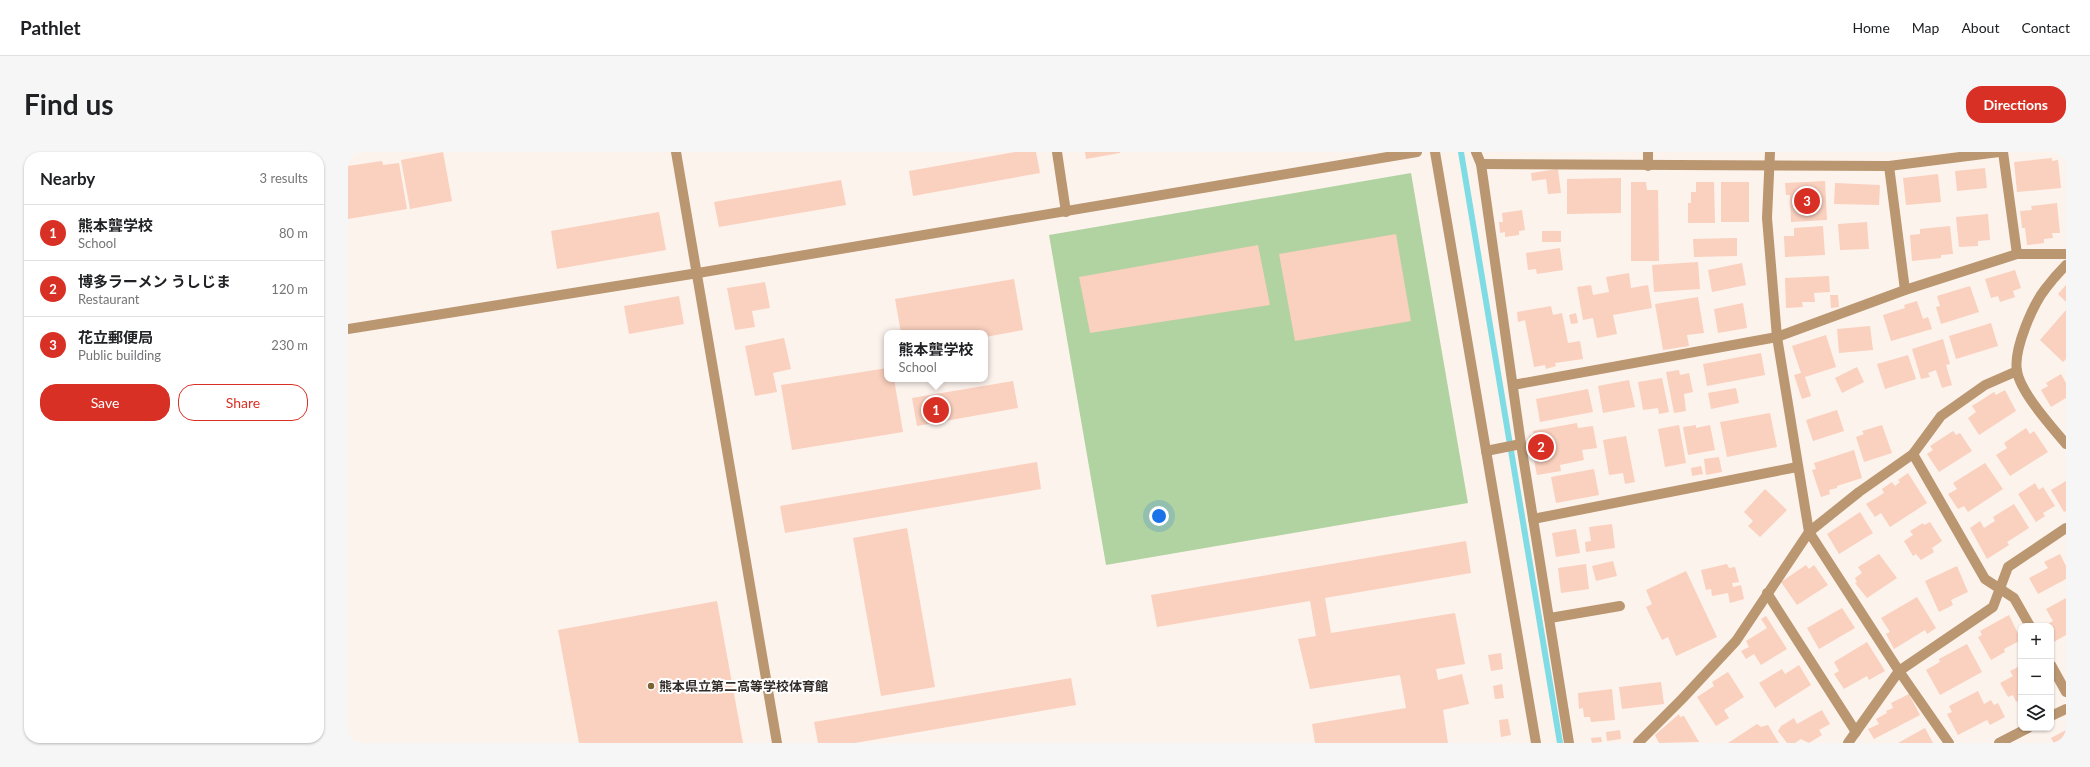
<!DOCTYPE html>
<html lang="en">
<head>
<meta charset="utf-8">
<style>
	body { margin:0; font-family:Lato,"Noto Sans JP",sans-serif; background:#f6f6f6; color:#202124 }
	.controls { position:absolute; right:12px; bottom:12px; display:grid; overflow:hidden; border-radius:8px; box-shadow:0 1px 3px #0004 }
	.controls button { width:36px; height:36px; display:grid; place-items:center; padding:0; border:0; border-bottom:1px solid #e0e0e0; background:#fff; color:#202124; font:20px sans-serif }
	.you { position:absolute; left:811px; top:364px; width:14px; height:14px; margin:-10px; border:3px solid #fff; border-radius:50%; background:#1a73e8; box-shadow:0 0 0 6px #1a73e833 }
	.badge { display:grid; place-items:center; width:26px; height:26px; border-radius:50%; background:#d93025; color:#fff; font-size:13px; font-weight:700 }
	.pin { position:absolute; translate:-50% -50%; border:2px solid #fff; box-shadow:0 1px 4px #0006 }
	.popup { position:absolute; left:536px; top:178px; width:104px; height:52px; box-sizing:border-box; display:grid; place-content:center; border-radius:8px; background:#fff; filter:drop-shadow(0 1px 3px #0005); font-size:13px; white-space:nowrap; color:#757577 }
	.popup b { font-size:15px; color:#202124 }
	.popup::after { content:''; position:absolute; left:50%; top:100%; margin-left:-8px; border:8px solid transparent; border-top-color:#fff }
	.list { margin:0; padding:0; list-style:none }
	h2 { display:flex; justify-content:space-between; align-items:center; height:52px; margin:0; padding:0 16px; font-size:17px }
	h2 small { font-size:13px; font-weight:400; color:#757577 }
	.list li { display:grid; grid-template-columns:26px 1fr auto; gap:12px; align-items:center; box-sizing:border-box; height:56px; padding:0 16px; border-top:1px solid #e0e0e0 }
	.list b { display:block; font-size:15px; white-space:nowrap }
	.list p { margin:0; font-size:13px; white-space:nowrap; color:#757577 }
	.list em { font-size:13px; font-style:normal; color:#757577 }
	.actions { display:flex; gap:8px; padding:12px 16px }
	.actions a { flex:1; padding:9px 0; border:1px solid #d93025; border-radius:16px; text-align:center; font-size:14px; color:#d93025 }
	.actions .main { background:#d93025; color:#fff }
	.icon { flex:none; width:22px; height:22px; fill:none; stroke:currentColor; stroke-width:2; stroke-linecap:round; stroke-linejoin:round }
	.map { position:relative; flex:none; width:1718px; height:591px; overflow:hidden; border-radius:16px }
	header { display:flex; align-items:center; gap:24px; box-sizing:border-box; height:56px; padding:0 20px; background:#fff; border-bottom:1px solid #e0e0e0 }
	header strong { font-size:19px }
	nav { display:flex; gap:22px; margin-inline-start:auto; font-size:14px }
	.intro { display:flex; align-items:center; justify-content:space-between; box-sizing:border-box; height:96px; padding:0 24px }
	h1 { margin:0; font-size:28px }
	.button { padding:10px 18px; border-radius:16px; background:#d93025; color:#fff; font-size:14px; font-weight:700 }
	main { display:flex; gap:24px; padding:0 24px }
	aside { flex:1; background:#fff; border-radius:16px; box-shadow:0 1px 3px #0004 }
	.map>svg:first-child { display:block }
</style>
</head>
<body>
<header>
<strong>Pathlet</strong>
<nav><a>Home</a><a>Map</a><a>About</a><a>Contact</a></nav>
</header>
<div class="intro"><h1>Find us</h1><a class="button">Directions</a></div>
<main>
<aside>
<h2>Nearby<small>3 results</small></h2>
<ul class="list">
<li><span class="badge">1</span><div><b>熊本聾学校</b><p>School</p></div><em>80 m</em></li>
<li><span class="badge">2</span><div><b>博多ラーメン うしじま</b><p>Restaurant</p></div><em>120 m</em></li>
<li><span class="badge">3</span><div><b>花立郵便局</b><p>Public building</p></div><em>230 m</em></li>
</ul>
<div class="actions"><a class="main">Save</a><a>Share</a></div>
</aside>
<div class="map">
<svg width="1718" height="591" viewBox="0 0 1718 591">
	<rect width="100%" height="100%" fill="#fdf3ed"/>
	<!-- green -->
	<polygon fill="#b1d2a1" points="1063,21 1120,351 758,413 701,83"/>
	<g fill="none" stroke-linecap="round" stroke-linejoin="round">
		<!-- stream -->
		<polyline stroke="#80dce4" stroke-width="6" points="1113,0 1212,591"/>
	</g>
	<!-- building -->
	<g fill="#fad0be">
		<polygon points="95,0 104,49 62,57 53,8"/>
		<polygon points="667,0 688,0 692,21 565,44 561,19"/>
		<polygon points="737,0 772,0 772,1 738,7"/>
		<polygon points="1704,6 1704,9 1710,8 1713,36 1669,40 1666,10"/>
		<polygon points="34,9 35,13 51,11 59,57 0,67 0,14"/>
		<polygon points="1637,16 1639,36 1609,39 1607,19"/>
		<polygon points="1210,17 1213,41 1200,42 1198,27 1184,29 1183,21"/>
		<polygon points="1590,22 1593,50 1558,53 1555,26"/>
		<polygon points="1273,26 1273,61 1219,62 1219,27"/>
		<polygon points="493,28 498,53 371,75 366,50"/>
		<polygon points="1477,29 1479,68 1443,70 1442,43 1438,43 1437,31"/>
		<polygon points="1283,30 1298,30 1299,38 1310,38 1311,109 1283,109"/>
		<polygon points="1348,30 1366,30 1367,71 1340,71 1340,51 1343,51 1343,40 1348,40"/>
		<rect x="1373" y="30" width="28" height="40"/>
		<polygon points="1487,31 1532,33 1531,53 1486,52"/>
		<polygon points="1709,51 1712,81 1704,81 1705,86 1696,87 1696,91 1679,93 1677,76 1674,76 1672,59 1684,58 1683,54"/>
		<polygon points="1174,58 1177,78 1171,79 1171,83 1157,85 1157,80 1152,81 1151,70 1155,70 1154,61"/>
		<polygon points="311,60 318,98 209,117 203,79"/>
		<polygon points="1640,62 1642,88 1630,89 1630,94 1611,95 1608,65"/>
		<polygon points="1519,70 1521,97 1492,98 1490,72"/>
		<polygon points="1475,74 1477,103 1437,105 1436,84 1446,84 1446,76"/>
		<polygon points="1602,74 1605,102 1593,103 1593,106 1564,109 1562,83 1572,82 1572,77"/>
		<rect x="1194" y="79" width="19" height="11"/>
		<polygon points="1048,82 1063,169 947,189 931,102"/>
		<polygon points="1389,86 1389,104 1346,105 1345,87"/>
		<polygon points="910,93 922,153 742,181 731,125"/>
		<polygon points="1212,96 1215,118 1189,122 1188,117 1180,118 1178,101"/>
		<polygon points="1350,110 1352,137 1306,140 1304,113"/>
		<polygon points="1394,111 1398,133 1364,140 1360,118"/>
		<polygon points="1667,118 1673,136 1665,139 1667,145 1652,150 1650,144 1643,146 1637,127"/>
		<polygon points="1281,121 1283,136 1300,133 1304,156 1265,163 1269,182 1249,186 1245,166 1235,168 1229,135 1243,133 1245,143 1261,140 1258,125"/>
		<polygon points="1481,124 1482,140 1466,141 1467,150 1454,150 1455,155 1438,156 1437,126"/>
		<polygon points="666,127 675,178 637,185 637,181 553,181 547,147"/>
		<polygon points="417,130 422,156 404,159 407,175 387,178 379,136"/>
		<polygon points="1718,133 1718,150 1710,142"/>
		<polygon points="1622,134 1631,160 1593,172 1588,155 1592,154 1589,144"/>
		<polygon points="1482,143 1490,143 1491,155 1483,156"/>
		<polygon points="331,144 336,172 281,182 276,154"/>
		<polygon points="1350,145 1356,181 1339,183 1341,194 1315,198 1307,152"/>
		<polygon points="1569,149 1575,167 1580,165 1584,177 1543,189 1535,163 1557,156 1556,153"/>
		<polygon points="1395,151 1399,176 1370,181 1366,157"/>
		<polygon points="1203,154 1205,163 1214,161 1220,191 1232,189 1235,207 1207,211 1208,214 1198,217 1197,213 1186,215 1177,168 1170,170 1169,160"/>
		<polygon points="1718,158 1718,207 1715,210 1692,188"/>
		<polygon points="1228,161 1230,171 1223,172 1221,163"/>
		<polygon points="1643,171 1650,194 1608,207 1601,184"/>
		<polygon points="1522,174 1525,198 1491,201 1489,177"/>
		<polygon points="1478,183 1488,215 1457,225 1463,244 1454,247 1446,223 1453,221 1444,194"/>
		<polygon points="436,186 443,217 425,221 429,240 407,244 397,194"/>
		<polygon points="1595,187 1602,212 1598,213 1604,233 1594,236 1588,218 1580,221 1582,225 1573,227 1564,197"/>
		<polygon points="1413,201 1417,223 1359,234 1355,212"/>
		<polygon points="1560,203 1568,227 1537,237 1529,212"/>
		<polygon points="1509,215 1516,230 1494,241 1487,226"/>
		<polygon points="539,216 539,227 546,227 555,280 444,298 433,233"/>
		<polygon points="1331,218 1332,223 1341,221 1345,240 1336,242 1338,259 1326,261 1318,220"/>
		<polygon points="1713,222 1718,231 1718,246 1703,255 1693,238 1700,234 1698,231"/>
		<polygon points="1314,226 1321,260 1311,262 1310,256 1295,258 1290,230"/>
		<polygon points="1281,228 1287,255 1255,261 1250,234"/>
		<polygon points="665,229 670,256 569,274 564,246"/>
		<polygon points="1388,236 1391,251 1363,257 1360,241"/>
		<polygon points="1240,237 1245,260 1192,270 1188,247"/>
		<polygon points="1657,238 1668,259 1631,283 1620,266 1628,260 1624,254 1646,240 1648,243"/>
		<polygon points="1489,258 1496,279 1465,289 1458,268"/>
		<polygon points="1422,261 1429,295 1379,305 1372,270"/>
		<polygon points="1229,271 1230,276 1245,274 1249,296 1234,298 1236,308 1212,313 1213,319 1189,323 1181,284 1186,283 1185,279"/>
		<polygon points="1331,273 1338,311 1317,315 1310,277"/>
		<polygon points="1348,273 1348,276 1362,273 1367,298 1340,303 1335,275"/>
		<polygon points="1534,273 1544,301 1516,310 1508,285 1516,282 1514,279"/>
		<polygon points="1678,276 1682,282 1686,279 1700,300 1662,324 1648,303 1659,296 1656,291"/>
		<polygon points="1605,279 1608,283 1612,281 1624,299 1591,320 1579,302 1585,298 1582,294"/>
		<polygon points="1278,284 1287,330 1277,332 1275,321 1261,323 1255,288"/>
		<polygon points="1506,298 1514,326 1489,334 1489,336 1481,338 1482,342 1473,345 1464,318 1468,317 1466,311"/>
		<polygon points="1371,305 1374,320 1358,323 1356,307"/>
		<polygon points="689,310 693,337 437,381 432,354"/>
		<polygon points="1637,311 1655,337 1620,360 1616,354 1610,357 1600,342 1609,337 1605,331"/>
		<polygon points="1353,314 1355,322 1344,324 1343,316"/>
		<polygon points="1246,317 1251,343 1208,351 1203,325"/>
		<polygon points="1560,321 1579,351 1542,375 1533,361 1527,365 1518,352 1536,341 1534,337 1544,330 1547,334 1552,330 1550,328"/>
		<polygon points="1718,329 1718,359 1716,360 1703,338"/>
		<polygon points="1687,331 1691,338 1695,335 1707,354 1695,361 1697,364 1688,370 1670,342"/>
		<polygon points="1417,337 1439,358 1412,385 1400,374 1405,369 1396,360"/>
		<polygon points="1666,352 1681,376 1659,390 1661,393 1639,407 1622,376 1632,369 1636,376 1647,369 1645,365"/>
		<polygon points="1512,360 1525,381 1491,402 1479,382"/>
		<polygon points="1582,370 1594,389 1584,396 1586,400 1573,408 1568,402 1565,404 1556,389 1565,383 1562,379 1575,371 1576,373"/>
		<polygon points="1264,372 1267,396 1238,400 1237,390 1243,389 1241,375"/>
		<polygon points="559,376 587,535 533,544 505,386"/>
		<polygon points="1228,377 1232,401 1208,405 1204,381"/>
		<polygon points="1118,389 1123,421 977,446 983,481 1107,461 1117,512 1088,517 1090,528 1114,522 1121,552 1095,558 1100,591 967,591 964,572 1058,556 1052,523 962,537 950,487 968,484 962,449 809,475 803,443"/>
		<polygon points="1531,402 1549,426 1519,446 1507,431 1509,430 1507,426 1514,421 1510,415"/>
		<polygon points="1712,402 1718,414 1718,427 1690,442 1681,426 1700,416 1696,410"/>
		<polygon points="1265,409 1269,424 1248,429 1244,414"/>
		<polygon points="1238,412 1241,437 1213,441 1210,416"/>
		<polygon points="1379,412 1381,416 1387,415 1391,430 1384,431 1385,435 1393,433 1396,447 1382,451 1380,441 1364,444 1363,437 1358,438 1353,418"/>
		<polygon points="1458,413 1461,417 1466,413 1480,433 1449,453 1433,430"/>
		<polygon points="1609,414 1620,440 1603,448 1605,453 1591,460 1577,429"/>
		<polygon points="1338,419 1369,485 1328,504 1320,485 1314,488 1298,455 1304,452 1298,438"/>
		<polygon points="1569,445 1588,476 1579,482 1577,478 1546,497 1538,482 1542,480 1533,466"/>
		<polygon points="1718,446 1718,483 1704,491 1703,474 1696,474 1705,469 1698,457"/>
		<polygon points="369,449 395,591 231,591 210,478"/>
		<polygon points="1494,456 1507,476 1471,497 1459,476"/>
		<polygon points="1661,463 1673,488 1656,497 1657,500 1643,508 1630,485 1634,483 1632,479"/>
		<polygon points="1418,464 1439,497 1413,513 1406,502 1398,507 1393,499 1401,495 1398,489 1419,476 1413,467"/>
		<polygon points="1519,490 1537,519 1521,528 1519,524 1496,537 1486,522 1491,519 1486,510"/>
		<polygon points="1619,492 1634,520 1592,543 1578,518 1592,510 1591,507"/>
		<polygon points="1153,501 1155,517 1143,519 1140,503"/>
		<polygon points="1451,513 1463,533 1427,556 1411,531 1434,517 1437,522"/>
		<polygon points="1670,515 1673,520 1673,547 1668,550 1665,543 1660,545 1652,531 1665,524 1662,519"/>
		<polygon points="1380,520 1396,545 1376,558 1381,566 1368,574 1349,545 1366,534 1364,530"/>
		<polygon points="723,526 728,553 507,591 470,591 466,570"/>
		<polygon points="1313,530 1316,552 1274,557 1271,535"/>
		<polygon points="1154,532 1156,546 1147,547 1145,534"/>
		<polygon points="1264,537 1267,568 1243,570 1242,565 1236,565 1235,556 1231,557 1230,541"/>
		<polygon points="1630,539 1636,552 1643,548 1646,553 1650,551 1657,565 1642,573 1639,568 1610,583 1599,562 1604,560 1601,554"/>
		<polygon points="1561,542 1572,563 1526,587 1520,577 1531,572 1528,567 1539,561 1538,559 1545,556 1543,551"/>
		<polygon points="1474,558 1482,572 1471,578 1474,583 1461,591 1453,587 1447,591 1439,591 1430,579 1433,574 1446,566 1449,572"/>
		<polygon points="1331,562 1332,565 1336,564 1351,590 1311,591 1307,583"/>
		<polygon points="1160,567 1163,583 1153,585 1151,568"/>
		<polygon points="1409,572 1413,575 1420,573 1431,591 1380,591"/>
		<polygon points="1577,576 1585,591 1550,591"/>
		<polygon points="1272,578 1273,587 1259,589 1258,580"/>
		<polygon points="1718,578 1718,591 1706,591 1703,586"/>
		<polygon points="1253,585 1254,590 1244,591 1243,586"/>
	</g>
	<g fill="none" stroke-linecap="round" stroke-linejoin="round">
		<!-- minor -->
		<g stroke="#ba9771" stroke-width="10">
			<polyline points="328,0 429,591"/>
			<polyline points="709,0 718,60"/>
			<polyline points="1087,0 1188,591"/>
			<polyline points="1128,0 1133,12 1173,292 1221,591"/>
			<polyline points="1422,0 1419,66 1429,185 1461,380 1551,519 1601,591"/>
			<polyline points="1655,0 1669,102"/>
			<polyline points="1133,12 1541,14 1651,0"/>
			<polyline points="1300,14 1300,0"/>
			<polyline points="1541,14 1557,138"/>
			<path d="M1718 113C1711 120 1704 128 1698 136 1685 152 1665 198 1669 219 1672 240 1704 275 1718 292"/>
			<polyline points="0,177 350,121 1069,0"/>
			<polyline points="1165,233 1429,185 1557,138 1669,102 1718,102"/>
			<polyline points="1138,299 1173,292"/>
			<polyline points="1565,302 1637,427 1666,446 1682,474"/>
			<polyline points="1185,367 1449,315"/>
			<polyline points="1419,441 1508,580"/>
			<polyline points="1202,466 1272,454"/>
			<polyline points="1703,513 1718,540"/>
			<polyline points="1703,564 1718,557"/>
			<polyline points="1290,591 1334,547 1388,489 1461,380 1511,340 1565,302 1593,264 1637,233 1669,219"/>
			<polyline points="1500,591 1551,519 1645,455 1660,415 1718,376"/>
			<polyline points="1651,591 1680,576"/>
		</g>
	</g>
	<!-- markers -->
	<circle fill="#7b6333" stroke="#fff" stroke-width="1.5" cx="303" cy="534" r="4"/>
	<g text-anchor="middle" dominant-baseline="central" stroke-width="4" stroke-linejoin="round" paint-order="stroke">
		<!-- poi labels -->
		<g font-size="13" font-weight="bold" fill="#332d2a" stroke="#fff" text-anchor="start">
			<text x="311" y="534">熊本県立第二高等学校体育館</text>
		</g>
	</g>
</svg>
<div class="controls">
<button>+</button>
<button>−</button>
<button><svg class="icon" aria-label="layers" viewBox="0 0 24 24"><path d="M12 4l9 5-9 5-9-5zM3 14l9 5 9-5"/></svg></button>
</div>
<div class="you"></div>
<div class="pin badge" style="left:588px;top:258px">1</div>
<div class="popup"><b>熊本聾学校</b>School</div>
<div class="pin badge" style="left:1193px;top:295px">2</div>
<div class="pin badge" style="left:1459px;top:49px">3</div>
</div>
</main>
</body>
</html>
